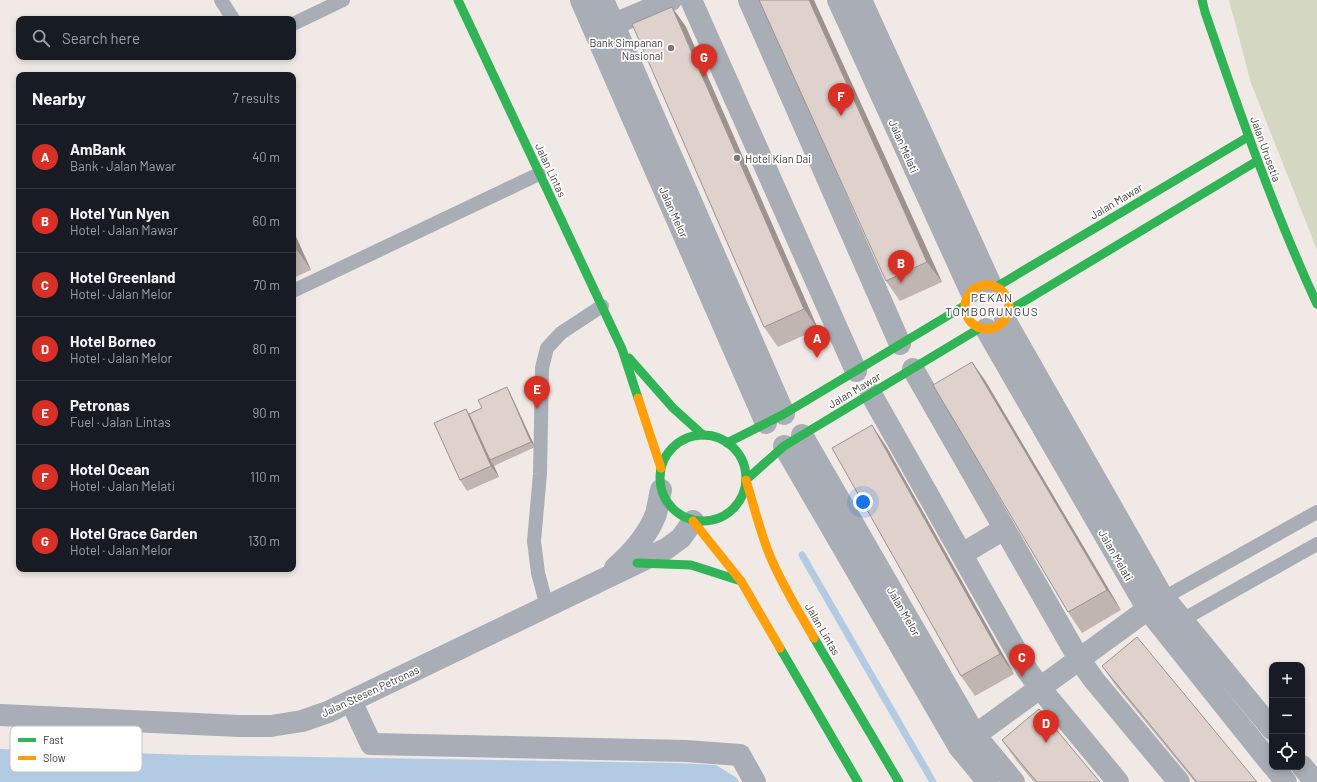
<!DOCTYPE html>
<html lang="en">
<head>
<meta charset="utf-8">
<style>
	body { margin:0; font-family:Barlow,sans-serif; background:#242831; color:#f1f3f6 }
	.controls { position:absolute; right:12px; bottom:12px; display:grid; overflow:hidden; border-radius:8px; box-shadow:0 2px 6px #0003 }
	.controls button { width:36px; height:36px; display:grid; place-items:center; padding:0; border:0; border-bottom:1px solid #363941; background:#171b24; color:#f1f3f6; font:20px sans-serif }
	.you { position:absolute; left:863px; top:502px; width:14px; height:14px; margin:-10px; border:3px solid #fff; border-radius:50%; background:#1a73e8; box-shadow:0 0 0 6px #1a73e833 }
	.badge { display:grid; place-items:center; width:26px; height:26px; border-radius:50%; background:#d93025; color:#fff; font-size:13px; font-weight:700 }
	.pin { position:absolute; translate:-50% -33px; filter:drop-shadow(0 1px 2px #0008) }
	.pin::after { content:''; position:absolute; top:21px; width:14px; height:12px; background:inherit; clip-path:polygon(0 0,100% 0,50% 100%) }
	.list { margin:0; padding:0; list-style:none }
	h2 { display:flex; justify-content:space-between; align-items:center; height:52px; margin:0; padding:0 16px; font-size:17px }
	h2 small { font-size:13px; font-weight:400; color:#9ea1a6 }
	.list li { display:grid; grid-template-columns:26px 1fr auto; gap:12px; align-items:center; box-sizing:border-box; height:64px; padding:0 16px; border-top:1px solid #363941 }
	.list b { display:block; font-size:15px; white-space:nowrap }
	.list p { margin:0; font-size:13px; white-space:nowrap; color:#9ea1a6 }
	.list em { font-size:13px; font-style:normal; color:#9ea1a6 }
	.icon { flex:none; width:22px; height:22px; fill:none; stroke:currentColor; stroke-width:2; stroke-linecap:round; stroke-linejoin:round }
	.map { position:relative; flex:none; width:1317px; height:782px; overflow:hidden }
	.search { position:absolute; background:#171b24; box-shadow:0 2px 6px #0003; left:16px; top:16px; width:280px; height:44px; display:flex; align-items:center; gap:10px; box-sizing:border-box; padding:0 14px; border-radius:8px; color:#9ea1a6; font-size:15px }
	.panel { position:absolute; background:#171b24; box-shadow:0 2px 6px #0003; left:16px; top:72px; width:280px; height:500px; border-radius:8px }
	.map>svg:first-child { display:block }
</style>
</head>
<body>
<div class="map">
<svg width="1317" height="782" viewBox="0 0 1317 782">
	<rect width="100%" height="100%" fill="#f0e9e6"/>
	<!-- green -->
	<polygon fill="#d4d8c3" points="1229,0 1317,0 1317,250 1251,83"/>
	<!-- water -->
	<polygon fill="#b2cae2" points="0,749 193,755 679,763 716,765 737,778 739,782 0,782"/>
	<g fill="none" stroke-linecap="round" stroke-linejoin="round">
		<!-- stream -->
		<polyline stroke="#b2cae2" stroke-width="7" points="802,555 933,782"/>
		<!-- lane -->
		<g stroke="#a9adb6" stroke-width="14">
			<polyline points="221,0 233,19"/>
			<polyline points="293,24 343,0"/>
			<polyline points="293,291 539,174"/>
			<polyline points="1158,601 1317,512"/>
			<polyline points="545,607 545,599 538,573 534,541 540,474 542,368 547,348 561,333 602,306"/>
			<polyline points="1177,624 1182,620 1317,544"/>
		</g>
		<!-- street -->
		<g stroke="#a9adb6" stroke-width="22">
			<polyline points="581,0 766,423"/>
			<polyline points="603,0 784,414"/>
			<polyline points="691,0 856,371"/>
			<polyline points="749,0 900,344"/>
			<polyline points="838,0 971,292"/>
			<polyline points="861,0 991,285"/>
			<polyline points="600,30 671,0"/>
			<polyline points="1005,320 1161,594 1272,729"/>
			<polyline points="986,329 1144,603 1152,615 1272,765"/>
			<polyline points="913,369 1079,659 1094,680 1179,782"/>
			<polyline points="871,394 1027,670 1040,688 1118,782"/>
			<polyline points="802,435 975,735 1014,782"/>
			<polyline points="784,446 959,747 988,782"/>
			<polyline points="962,554 1004,529"/>
			<path d="M615 568C632 553 648 535 656 514 658 506 659 498 661 490"/>
			<polyline points="351,701 371,744 686,751 740,755 755,782"/>
			<polyline points="0,715 239,726 271,726 302,721 328,712 666,549 681,538 693,521"/>
			<polyline points="963,744 1148,609"/>
			<polyline points="1302,766 1315,782"/>
			<polyline points="1274,767 1286,782"/>
		</g>
		<!-- fast -->
		<g stroke="#30b455" stroke-width="9">
			<polyline points="458,0 622,349 638,398"/>
			<path d="M1202 0 1205 12C1239 111 1273 209 1317 304"/>
			<polyline points="996,287 1248,137"/>
			<polyline points="1008,311 1257,161"/>
			<polyline points="629,358 673,408 703,435"/>
			<circle cx="703" cy="478" r="43"/>
			<polyline points="727,443 784,414 964,306"/>
			<polyline points="746,480 784,446 980,328"/>
			<polyline points="637,563 691,565 741,581"/>
			<polyline points="814,638 899,782"/>
			<polyline points="780,648 858,782"/>
		</g>
		<!-- slow -->
		<g stroke="#ff9f0a" stroke-width="9">
			<circle cx="987" cy="307" r="22"/>
			<polyline points="638,398 661,468"/>
			<path d="M746 480C754 506 760 532 770 556 782 585 799 612 814 638"/>
			<polyline points="693,521 741,581 780,648"/>
		</g>
	</g>
	<!-- wall -->
	<g fill="#c0b5b0">
		<polygon points="759,0 942,282 900,301 886,281"/>
		<polygon points="672,7 686,27 818,329 778,347 764,327"/>
		<polygon points="293,230 311,270 293,278"/>
		<polygon points="972,362 986,382 1121,610 1082,633 1068,612"/>
		<polygon points="507,387 510,393 535,447 494,466 499,477 467,491 460,480 469,414 482,408"/>
		<polygon points="886,446 1014,674 975,696 961,676"/>
		<polygon points="1102,666 1257,782 1195,782 1116,686"/>
		<polygon points="1002,740 1100,782 1034,782 1016,760"/>
	</g>
	<!-- shaded-wall -->
	<g fill="#9c9390">
		<polygon points="809,0 814,0 942,282 927,262"/>
		<polygon points="672,7 686,27 818,329 804,309"/>
		<polygon points="293,230 311,270 297,250 293,241"/>
		<polygon points="972,362 986,382 1121,610 1107,590"/>
		<polygon points="507,387 510,393 535,447 531,442"/>
		<polygon points="466,409 473,420 490,460 494,466 499,477 491,466"/>
		<polygon points="872,425 886,446 1014,674 1000,654"/>
	</g>
	<!-- building -->
	<g fill="#dfd2cd" stroke="#9c9390">
		<polygon points="759,0 809,0 927,262 886,281"/>
		<polygon points="672,7 804,309 764,327 632,24"/>
		<polygon points="293,241 297,250 293,252"/>
		<polygon points="972,362 1107,590 1068,612 933,385"/>
		<polygon points="507,387 531,442 490,460 469,414 482,408 478,400"/>
		<polygon points="466,409 491,466 460,480 434,423"/>
		<polygon points="872,425 1000,654 961,676 832,448"/>
		<polygon points="1137,637 1257,782 1197,782 1102,666"/>
		<polygon points="1039,709 1100,782 1037,782 1002,740"/>
	</g>
	<!-- markers -->
	<g fill="#7e7876" stroke="#fff" stroke-width="1.5">
		<circle cx="671" cy="48" r="4"/>
		<circle cx="737" cy="158" r="4"/>
	</g>
	<g text-anchor="middle" dominant-baseline="central" stroke-width="3.5" stroke-linejoin="round" paint-order="stroke">
		<!-- poi labels -->
		<g font-size="11" fill="#403b39" stroke="#fff" text-anchor="end">
			<text x="663" y="42">Bank Simpanan<tspan x="663" dy="13">Nasional</tspan></text>
			<text x="745" y="158" text-anchor="start">Hotel Kian Dai</text>
		</g>
		<!-- street labels -->
		<g font-size="11" fill="#403b39" stroke="#fff">
			<text transform="translate(904 146) rotate(66)">Jalan Melati</text>
			<text transform="translate(1266 149) rotate(70)">Jalan Urusetia</text>
			<text transform="translate(551 170) rotate(65)">Jalan Lintas</text>
			<text transform="translate(1116 201) rotate(-31)">Jalan Mawar</text>
			<text transform="translate(674 212) rotate(66)">Jalan Melor</text>
			<text transform="translate(854 390) rotate(-31)">Jalan Mawar</text>
			<text transform="translate(1116 555) rotate(60)">Jalan Melati</text>
			<text transform="translate(904 611) rotate(60)">Jalan Melor</text>
			<text transform="translate(823 629) rotate(60)">Jalan Lintas</text>
			<text transform="translate(370 691) rotate(-25)">Jalan Stesen Petronas</text>
		</g>
		<!-- neighbourhood labels -->
		<g font-size="12" letter-spacing="1" fill="#403b39" stroke="#fff">
			<text x="992" y="297">PEKAN<tspan x="992" dy="14">TOMBORUNGUS</tspan></text>
		</g>
	</g>
	<!-- legend -->
	<rect x="10" y="726" width="132" height="46" rx="6" fill="#fff" stroke="#c6c4c4" stroke-width="1"/>
	<rect x="18" y="738" width="18" height="4" fill="#30b455"/>
	<rect x="18" y="756" width="18" height="4" fill="#ff9f0a"/>
	<g font-size="11" fill="#403b39">
		<text x="43" y="744">Fast</text>
		<text x="43" y="762">Slow</text>
	</g>
</svg>
<div class="controls">
<button>+</button>
<button>−</button>
<button><svg class="icon" aria-label="locate" viewBox="0 0 24 24"><circle cx="12" cy="12" r="6"/><path d="M12 2v4M12 18v4M2 12h4M18 12h4"/></svg></button>
</div>
<div class="you"></div>
<div class="pin badge" style="left:817px;top:358px">A</div>
<div class="pin badge" style="left:901px;top:283px">B</div>
<div class="pin badge" style="left:1022px;top:677px">C</div>
<div class="pin badge" style="left:1046px;top:743px">D</div>
<div class="pin badge" style="left:537px;top:409px">E</div>
<div class="pin badge" style="left:841px;top:116px">F</div>
<div class="pin badge" style="left:704px;top:77px">G</div>
<div class="search"><svg class="icon" aria-label="search" viewBox="0 0 24 24"><circle cx="10" cy="10" r="6"/><path d="M15 15l6 6"/></svg>Search here</div>
<section class="panel">
<h2>Nearby<small>7 results</small></h2>
<ul class="list">
<li><span class="badge">A</span><div><b>AmBank</b><p>Bank · Jalan Mawar</p></div><em>40 m</em></li>
<li><span class="badge">B</span><div><b>Hotel Yun Nyen</b><p>Hotel · Jalan Mawar</p></div><em>60 m</em></li>
<li><span class="badge">C</span><div><b>Hotel Greenland</b><p>Hotel · Jalan Melor</p></div><em>70 m</em></li>
<li><span class="badge">D</span><div><b>Hotel Borneo</b><p>Hotel · Jalan Melor</p></div><em>80 m</em></li>
<li><span class="badge">E</span><div><b>Petronas</b><p>Fuel · Jalan Lintas</p></div><em>90 m</em></li>
<li><span class="badge">F</span><div><b>Hotel Ocean</b><p>Hotel · Jalan Melati</p></div><em>110 m</em></li>
<li><span class="badge">G</span><div><b>Hotel Grace Garden</b><p>Hotel · Jalan Melor</p></div><em>130 m</em></li>
</ul>
</section>
</div>
</body>
</html>
